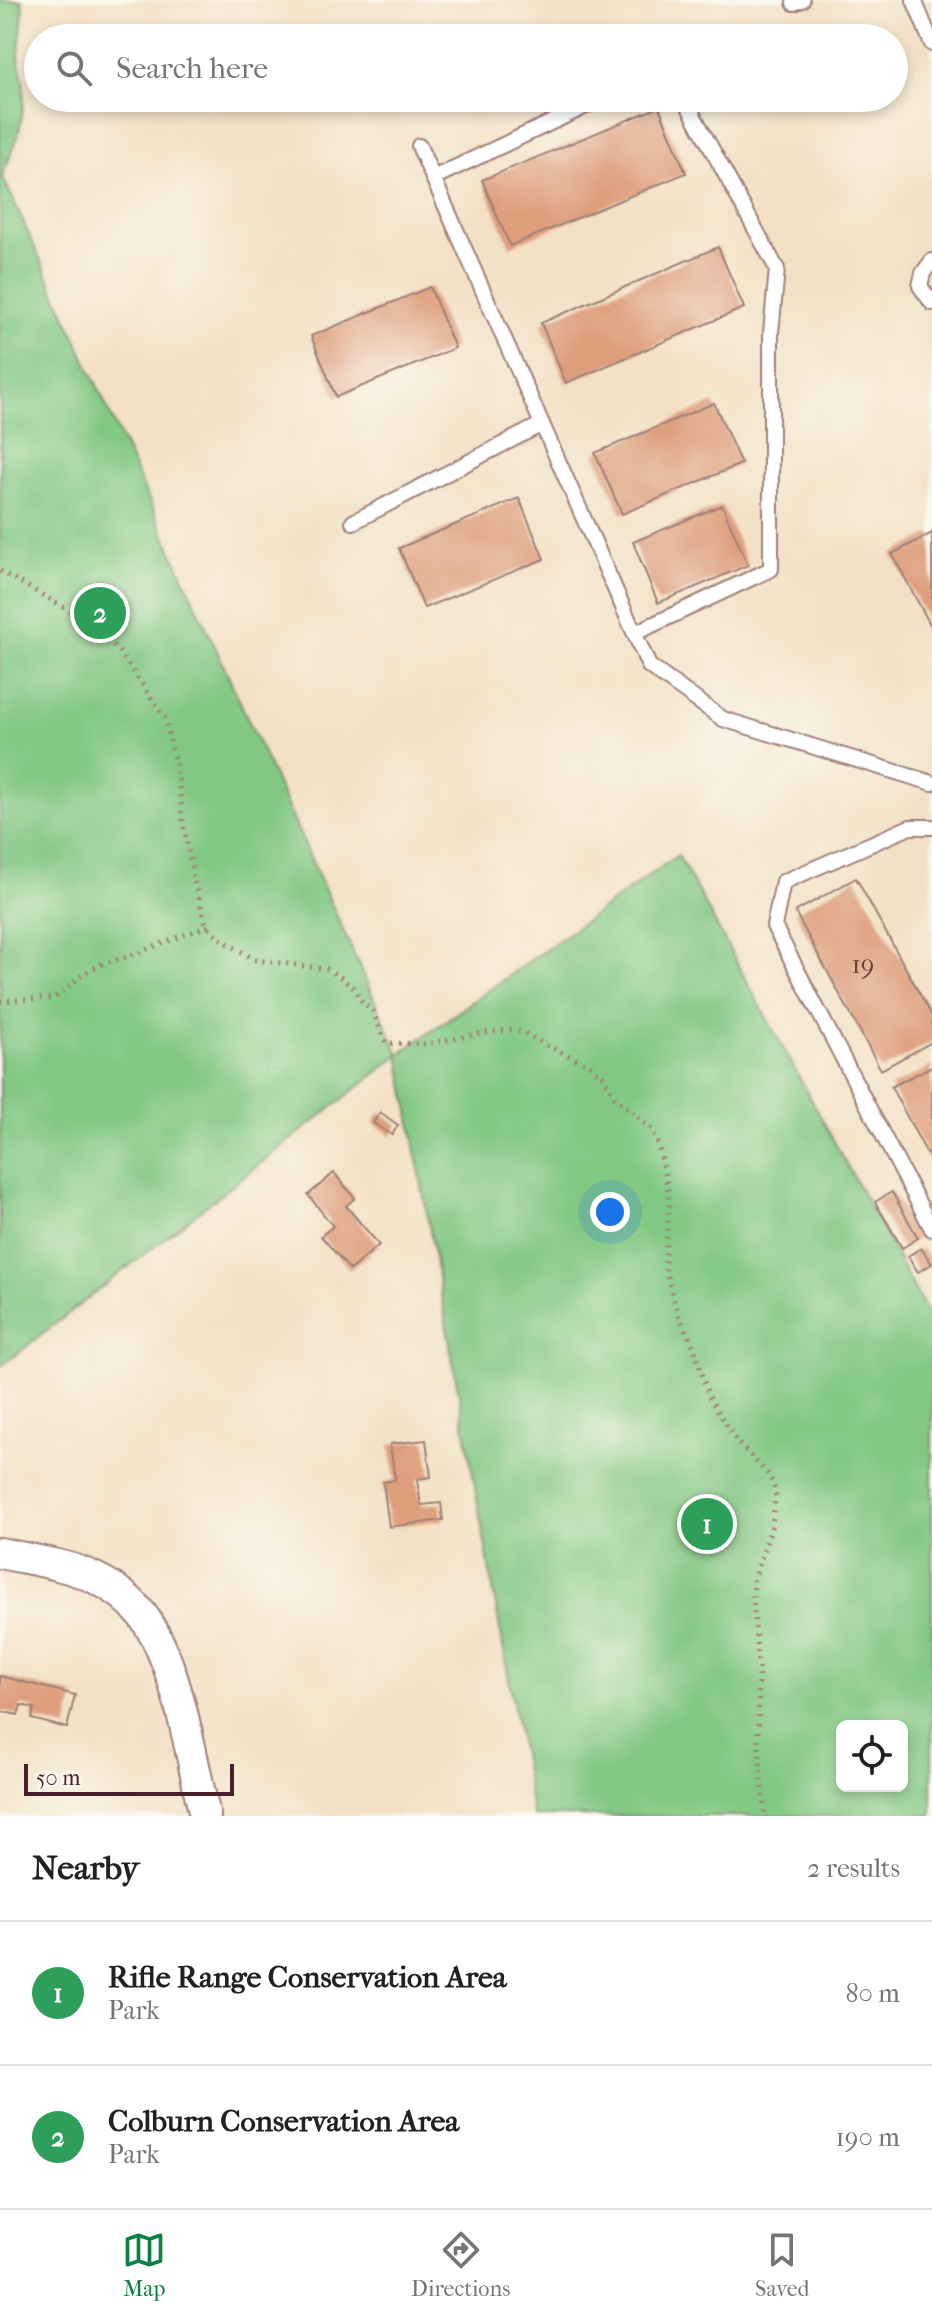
<!DOCTYPE html>
<html lang="en">
<head>
<meta charset="utf-8">
<style>
	body { margin:0; font-family:"IM FELL French Canon",serif; background:#f2f2f2; color:#202124 }
	.controls { position:absolute; right:24px; bottom:24px; display:grid; overflow:hidden; border-radius:12px; box-shadow:0 4px 12px #0003 }
	.controls button { width:72px; height:72px; display:grid; place-items:center; padding:0; border:0; border-bottom:2px solid #e0e0e0; background:#fff; color:#202124; font:40px sans-serif }
	.scale { position:absolute; left:24px; bottom:20px; width:210px; box-sizing:border-box; padding-left:8px; border:4px solid #4a1f2b; border-top:0; font-size:22px; line-height:28px; white-space:nowrap; color:#4a1f2b; -webkit-text-stroke:6px #fbf7ec; paint-order:stroke }
	.you { position:absolute; left:610px; top:1212px; width:28px; height:28px; margin:-20px; border:6px solid #fff; border-radius:50%; background:#1a73e8; box-shadow:0 0 0 12px #1a73e833 }
	.badge { display:grid; place-items:center; width:52px; height:52px; border-radius:50%; background:#0b8043; color:#fff; font-size:26px; font-weight:700 }
	.pin { position:absolute; translate:-50% -50%; border:4px solid #fff; box-shadow:0 2px 8px #0006 }
	.list { margin:0; padding:0; list-style:none }
	h2 { display:flex; justify-content:space-between; align-items:center; height:104px; margin:0; padding:0 32px; font-size:34px }
	h2 small { font-size:26px; font-weight:400; color:#757577 }
	.list li { display:grid; grid-template-columns:52px 1fr auto; gap:24px; align-items:center; box-sizing:border-box; height:144px; padding:0 32px; border-top:2px solid #e0e0e0 }
	.list b { display:block; font-size:30px; white-space:nowrap }
	.list p { margin:0; font-size:26px; white-space:nowrap; color:#757577 }
	.list em { font-size:26px; font-style:normal; color:#757577 }
	.icon { flex:none; width:44px; height:44px; fill:none; stroke:currentColor; stroke-width:2; stroke-linecap:round; stroke-linejoin:round }
	.map { position:relative; flex:none; width:932px; height:1816px; overflow:hidden }
	.search { position:absolute; background:#fff; box-shadow:0 4px 12px #0003; left:24px; right:24px; top:24px; height:88px; display:flex; align-items:center; gap:20px; box-sizing:border-box; padding:0 28px; border-radius:44px; color:#757577; font-size:30px }
	.sheet { height:392px; background:#fff }
	nav { display:flex; justify-content:space-around; align-items:center; box-sizing:border-box; height:112px; border-top:2px solid #e0e0e0; background:#fff; font-size:22px; color:#757577 }
	nav a { display:grid; justify-items:center; gap:4px }
	nav .on { color:#0b8043 }
	.map>svg:first-child { display:block }
</style>
</head>
<body>
<div class="map">
<svg width="932" height="1816" viewBox="0 0 932 1816">
	<rect width="100%" height="100%" fill="#fbf7ec"/>
	<filter id="ink" filterUnits="userSpaceOnUse"><feTurbulence type="fractalNoise" baseFrequency=".0125" numOctaves="2"/><feDisplacementMap in="SourceGraphic" scale="16" xChannelSelector="R" yChannelSelector="G"/><feConvolveMatrix kernelMatrix="1 2 1 2 8 2 1 2 1" color-interpolation-filters="sRGB"/></filter>
	<filter id="wash" filterUnits="userSpaceOnUse"><feTurbulence type="fractalNoise" baseFrequency=".006" numOctaves="4" result="noise"/><feDisplacementMap in="SourceGraphic" scale="32" xChannelSelector="R" yChannelSelector="G"/><feGaussianBlur stdDeviation="1.8" result="paint"/><feColorMatrix in="noise" values="0 0 0 0 0 0 0 0 0 0 0 0 0 0 0 0 0 1.4 0 .05"/><feComposite in="paint" operator="in"/></filter>
	<g filter="url(#wash)">
		<rect width="100%" height="100%" fill="#f3e1c6"/>
		<!-- green -->
		<path fill="#82c883" stroke="#667457" stroke-width="2" fill-rule="evenodd" d="M0 0H22C25 19 19 37 19 56 18 66 23 76 24 86 25 119 16 146 2 175L399 1054 678 855 932 1321V1816H533L399 1055 0 1367ZM902 1726V1786H842V1726Z"/>
		<g id="blocks">
			<!-- building -->
			<g fill="#de9e7c">
				<polygon points="860,27 864,38 833,38"/>
				<polygon points="659,107 686,173 510,246 482,180"/>
				<polygon points="718,247 744,308 566,383 541,323"/>
				<polygon points="430,287 455,348 336,397 311,336"/>
				<polygon points="714,403 741,464 622,514 595,453"/>
				<polygon points="519,498 544,559 424,608 399,548"/>
				<polygon points="722,505 748,565 658,603 633,542"/>
				<polygon points="932,533 932,628 892,554"/>
				<polygon points="856,878 932,1016 932,1042 881,1070 795,912"/>
				<polygon points="932,1066 932,1163 891,1087"/>
				<polygon points="380,1112 398,1125 392,1135 373,1123"/>
				<polygon points="334,1173 355,1198 346,1206 379,1245 350,1270 321,1236 333,1226 308,1195"/>
				<polygon points="892,1192 918,1238 902,1248 875,1202"/>
				<polygon points="921,1248 932,1264 918,1272 908,1256"/>
				<polygon points="426,1440 431,1477 417,1479 421,1505 441,1503 443,1520 389,1527 383,1482 395,1480 390,1444"/>
				<polygon points="0,1676 75,1695 67,1728 32,1719 34,1708 21,1705 18,1715 0,1711"/>
			</g>
		</g>
	</g>
	<g filter="url(#ink)">
		<use href="#blocks" fill-opacity="0" stroke="#9e8078" stroke-width="2"/>
		<g fill="none" stroke-linecap="round" stroke-linejoin="round">
			<defs>
				<g id="lane">
					<polyline points="914,0 932,44"/>
					<polyline points="794,3 802,0"/>
					<polyline points="419,146 649,666 723,719 932,783"/>
					<polyline points="433,178 603,98"/>
					<polyline points="932,261 923,273 920,286 932,303"/>
					<polyline points="353,522 542,424"/>
					<polyline points="635,633 771,569 771,333 777,269 684,98"/>
					<polyline points="932,827 910,827 783,882 774,926 932,1229"/>
				</g>
				<path id="street" d="M0 1553C32 1560 66 1564 95 1578 114 1587 131 1600 143 1616 178 1663 191 1758 205 1816"/>
			</defs>
			<!-- lane casing -->
			<use href="#lane" stroke="#9e8078" stroke-width="18"/>
			<!-- street casing -->
			<use href="#street" stroke="#9e8078" stroke-width="34"/>
			<!-- path -->
			<g stroke="#9e8078" stroke-width="5" stroke-dasharray="2 6" stroke-linecap="butt">
				<polyline points="0,571 74,613 119,651 165,718 178,776 182,815 193,876 205,921 208,926 222,940 256,960 327,969 340,977 356,990 362,1002 373,1011 382,1035 386,1043 425,1044 484,1033 510,1030 523,1032 544,1044 591,1066 603,1076 615,1097 651,1129 657,1139 667,1183 669,1205 665,1258 666,1272 679,1317 694,1347 708,1395 737,1442 769,1475 776,1491 772,1525 754,1580 753,1597 759,1677 758,1739 765,1816"/>
				<polyline points="0,1001 54,998 86,972 104,963 124,958 208,926"/>
			</g>
			<!-- lane -->
			<use href="#lane" stroke="#fff" stroke-width="14"/>
			<!-- street -->
			<use href="#street" stroke="#fff" stroke-width="30"/>
		</g>
	</g>
	<g text-anchor="middle" dominant-baseline="central" stroke-width="6" stroke-linejoin="round" paint-order="stroke">
		<!-- number labels -->
		<g font-size="26" fill="#6f3f3f">
			<text x="863" y="964">19</text>
		</g>
	</g>
</svg>
<div class="controls">
<button><svg class="icon" aria-label="locate" viewBox="0 0 24 24"><circle cx="12" cy="12" r="6"/><path d="M12 2v4M12 18v4M2 12h4M18 12h4"/></svg></button>
</div>
<div class="scale">50 m</div>
<div class="you"></div>
<div class="pin badge" style="left:707px;top:1524px;background:#2e9e5b">1</div>
<div class="pin badge" style="left:100px;top:613px;background:#2e9e5b">2</div>
<div class="search"><svg class="icon" aria-label="search" viewBox="0 0 24 24"><circle cx="10" cy="10" r="6"/><path d="M15 15l6 6"/></svg>Search here</div>
</div>
<section class="sheet">
<h2>Nearby<small>2 results</small></h2>
<ul class="list">
<li><span class="badge" style="background:#2e9e5b">1</span><div><b>Rifle Range Conservation Area</b><p>Park</p></div><em>80 m</em></li>
<li><span class="badge" style="background:#2e9e5b">2</span><div><b>Colburn Conservation Area</b><p>Park</p></div><em>190 m</em></li>
</ul>
</section>
<nav>
<a class="on"><svg class="icon" aria-label="map" viewBox="0 0 24 24"><path d="M3 6l6-2 6 2 6-2v14l-6 2-6-2-6 2zM9 4v14M15 6v14"/></svg>Map</a>
<a><svg class="icon" aria-label="directions" viewBox="0 0 24 24"><path d="M12 3l9 9-9 9-9-9zM9 14v-3h6M13 9l2 2-2 2"/></svg>Directions</a>
<a><svg class="icon" aria-label="saved" viewBox="0 0 24 24"><path d="M7 4h10v16l-5-4-5 4z"/></svg>Saved</a>
</nav>
</body>
</html>
